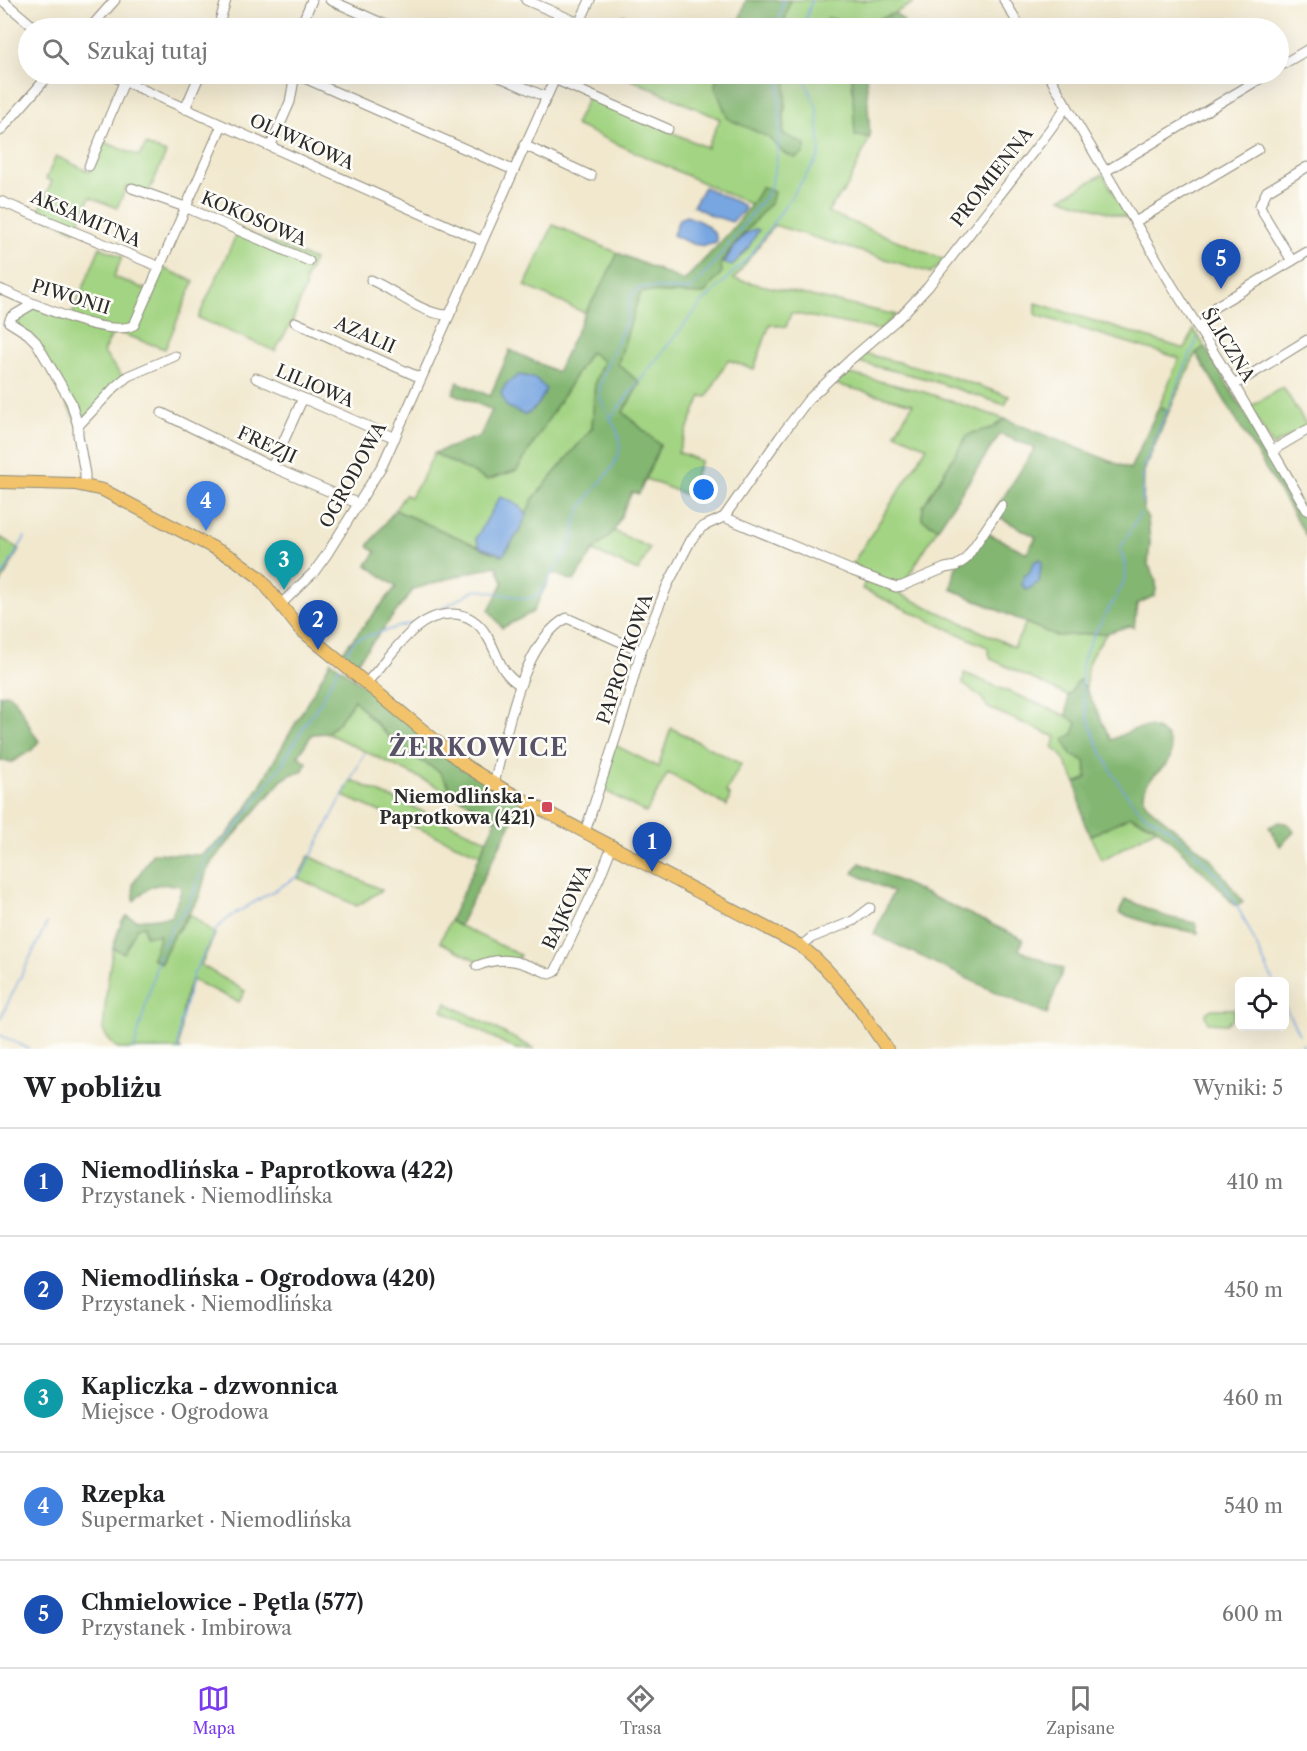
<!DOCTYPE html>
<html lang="pl">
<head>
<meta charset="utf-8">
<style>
	body { margin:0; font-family:"Libre Caslon Text",serif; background:#f6f6f6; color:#202124 }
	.controls { position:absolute; right:18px; bottom:18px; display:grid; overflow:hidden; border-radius:9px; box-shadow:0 6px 24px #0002 }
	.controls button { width:54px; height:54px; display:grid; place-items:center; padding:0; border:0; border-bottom:2px solid #e0e0e0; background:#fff; color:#202124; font:30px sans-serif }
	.you { position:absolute; left:704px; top:490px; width:21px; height:21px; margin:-15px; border:4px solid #fff; border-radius:50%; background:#1a73e8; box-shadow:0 0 0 9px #1a73e833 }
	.badge { display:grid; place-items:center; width:39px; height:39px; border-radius:50%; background:#7c3aed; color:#fff; font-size:20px; font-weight:700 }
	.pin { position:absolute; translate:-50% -50px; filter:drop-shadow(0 2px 3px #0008) }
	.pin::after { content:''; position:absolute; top:32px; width:21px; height:18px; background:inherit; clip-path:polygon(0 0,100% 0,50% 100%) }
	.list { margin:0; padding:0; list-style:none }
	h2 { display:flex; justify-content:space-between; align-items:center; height:78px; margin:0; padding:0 24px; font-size:26px }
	h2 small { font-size:20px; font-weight:400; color:#757577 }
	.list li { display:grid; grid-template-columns:39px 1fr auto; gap:18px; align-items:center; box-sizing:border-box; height:108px; padding:0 24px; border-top:2px solid #e0e0e0 }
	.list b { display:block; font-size:22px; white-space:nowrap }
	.list p { margin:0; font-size:20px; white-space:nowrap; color:#757577 }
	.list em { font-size:20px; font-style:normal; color:#757577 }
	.icon { flex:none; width:33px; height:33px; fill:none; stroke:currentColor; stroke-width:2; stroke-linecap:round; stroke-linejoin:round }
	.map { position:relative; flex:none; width:1307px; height:1049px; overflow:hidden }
	.search { position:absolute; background:#fff; box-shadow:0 6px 24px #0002; left:18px; right:18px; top:18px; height:66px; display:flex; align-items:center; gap:15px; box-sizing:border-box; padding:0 21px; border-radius:33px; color:#757577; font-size:22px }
	.sheet { height:618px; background:#fff }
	nav { display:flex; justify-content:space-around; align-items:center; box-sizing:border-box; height:84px; border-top:2px solid #e0e0e0; background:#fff; font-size:16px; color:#757577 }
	nav a { display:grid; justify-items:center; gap:3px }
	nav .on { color:#7c3aed }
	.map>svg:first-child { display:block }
</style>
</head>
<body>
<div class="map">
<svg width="1307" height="1049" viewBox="0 0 1307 1049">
	<rect width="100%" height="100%" fill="#fdfcf7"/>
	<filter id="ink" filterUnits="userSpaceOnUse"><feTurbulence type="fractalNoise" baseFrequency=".0167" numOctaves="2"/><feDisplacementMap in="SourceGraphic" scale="12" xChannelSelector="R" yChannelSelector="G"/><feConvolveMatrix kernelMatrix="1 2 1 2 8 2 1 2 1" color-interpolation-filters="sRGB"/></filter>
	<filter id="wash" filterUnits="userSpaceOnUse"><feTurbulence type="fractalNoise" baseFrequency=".008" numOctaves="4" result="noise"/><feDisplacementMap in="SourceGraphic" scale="24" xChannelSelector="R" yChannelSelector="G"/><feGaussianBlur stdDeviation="1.35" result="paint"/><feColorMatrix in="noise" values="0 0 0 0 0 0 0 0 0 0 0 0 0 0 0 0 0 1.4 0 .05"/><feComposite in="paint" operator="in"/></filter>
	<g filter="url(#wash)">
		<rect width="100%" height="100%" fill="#f1e8ce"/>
		<!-- green -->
		<g fill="#a3d483" stroke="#678057" stroke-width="1.5">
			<polygon points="790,0 918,0 895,13 864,25 828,18 825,28 783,28"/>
			<polygon points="623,15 655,28 617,28"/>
			<path d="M619 74H717L715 87 783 134 787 74H852L855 136 870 137 847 187 827 212 945 260 931 273 774 225 734 279 896 315 879 330 791 313 786 327 770 324 754 369 728 360 707 397 701 396 678 452 701 461 687 495 646 479 660 445 623 412 640 383 618 364C623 347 631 302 643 292L704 294 732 247 772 201 762 187 752 205 575 125 589 95 707 148 720 119Z"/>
			<polygon points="104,142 139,156 146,145 166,153 148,194 127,186 117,208 90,197 75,230 38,214 52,181 46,179 56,156 90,172"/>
			<polygon points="1103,174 1128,218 1061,198"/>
			<polygon points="553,225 618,253 603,284 585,313 525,286"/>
			<polygon points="239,229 314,260 306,277 305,288 292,322 275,351 198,318"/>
			<polygon points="100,247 122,257 114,277 150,291 160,267 194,281 165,349 114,331 103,352 124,379 78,426 36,342 9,318 33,304 71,317"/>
			<polygon points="1036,303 1185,349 1194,329 1205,347 1196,353 1169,411 1159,407 1179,358 1036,315"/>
			<polygon points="590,352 603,361 595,382 592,428 533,499 527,515 520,506 487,520 476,538 480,547 395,510 405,495 410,497 422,479 434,453 487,480 517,470"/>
			<polygon points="862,353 934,371 1009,396 1005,405 927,379 854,361"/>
			<path d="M842 372 924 392 1005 419 992 428 972 433 966 437 923 506 922 519 938 528 902 586 900 594 1014 647 1026 623 1056 636 1107 633C1090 657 1086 659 1086 689L1079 680 1068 696 991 659 987 647 862 589 867 577 849 569 927 447 895 433 913 404 831 383Z"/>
			<polygon points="1283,387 1307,426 1273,446 1250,407"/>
			<polygon points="614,531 650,548 638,571 593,551"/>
			<polygon points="0,537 19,549 0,585"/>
			<polygon points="964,673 1067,716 1077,723 1073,734 1085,761 1087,778 1076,783 1061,754 1053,748 1056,737 988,708 981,697 963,684"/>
			<polygon points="355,699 367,715 403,751 439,771 455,795 327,733 339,722"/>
			<polygon points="671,728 741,764 726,792 730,796 727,806 668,773 646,813 602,789 613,744 658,767"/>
			<polygon points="351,780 487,840 481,855 343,796"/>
			<polygon points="1130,816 1157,828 1102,860 1090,836"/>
			<polygon points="309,856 382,890 357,906 298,878"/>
			<path d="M190 914 215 934 201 965 245 991 239 1002 192 980C182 996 181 1029 179 1047L181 1049H118L108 1039 103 1030C106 1003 109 934 127 916L136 920 171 917 152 958 161 963 171 940Z"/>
			<polygon points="450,921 520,955 517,962 483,964 440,942"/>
			<polygon points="446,1003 535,1049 515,1049 442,1011"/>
			<polygon points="1212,1009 1234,1009 1234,1018 1226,1024 1208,1023 1205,1015 1207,1012"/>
		</g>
		<!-- forest -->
		<g fill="#82b671" stroke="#56704e" stroke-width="1.5">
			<polygon points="746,0 790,0 783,28 764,28 740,18"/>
			<polygon points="895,13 904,21 891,28 825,28 827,18 864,25"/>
			<polygon points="717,74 756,74 771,80 771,74 787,74 783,134 806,145 803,154 795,158 784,153 768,137 728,119 715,87"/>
			<polygon points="852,74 866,74 870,137 855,136"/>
			<path d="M762 187 774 192 772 201 732 247 721 263 722 272 704 294 643 292 639 296 618 364 640 383 623 412 660 445 639 494 632 492 614 531 593 551 574 581 552 573 533 612 502 628 489 610 503 583 497 566 471 572 414 589 353 667 339 656 396 587 367 565 376 552 368 546 395 510 491 552 503 555 516 536 533 499 592 428 595 382 603 361 590 352 517 470 487 480 434 453 480 436 492 410 453 393 458 382 490 396 510 350 557 372 585 313 603 283 618 253 684 281C712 251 742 223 762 187Z"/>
			<polygon points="1205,347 1307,516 1307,537 1196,353"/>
			<path d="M1159 407 1169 411 1144 471 1143 509 1148 519 1150 543 1148 565C1155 574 1159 585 1154 596L1137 604 1134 627 1129 626 1107 633 1056 636 951 589 956 566 987 533 1027 553 1036 537 997 516 992 515 1035 448 1000 434 938 528 922 519 923 506 966 437 972 433 992 428 1005 419 1130 469Z"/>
			<path d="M331 661 521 804 459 926 450 921 496 820 455 795 439 771 403 751 354 700 339 722 327 733 312 734 298 756 307 762 302 772 292 774 282 780 213 860 207 870 199 898 171 940 161 963 152 958 160 935 145 936 144 926 137 928 124 953 113 948 122 921 127 916 136 920 171 917 181 891 179 885C155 883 151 884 134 901L133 884 153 853 200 855 226 836 246 810Z"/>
			<path d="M1079 680 1086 689 1111 740C1129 732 1144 720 1163 733 1167 736 1169 740 1170 745 1176 766 1154 770 1146 786 1144 790 1144 795 1144 800L1149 807 1212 860 1243 902 1239 905H1234L1218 886 1159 830 1153 825 1130 816 1090 836 1084 822 1076 783 1087 778 1085 761 1071 755 1064 739 1073 734 1077 723 1067 716 1068 696Z"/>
			<path d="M9 694C23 706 27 727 39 741L32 750 12 762 0 760V695Z"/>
			<path d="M1279 822C1287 823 1291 824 1294 832L1280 846 1269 827Z"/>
			<polygon points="860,863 1023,939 1019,950 1063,969 1047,1014 1000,994 874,934 893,892 853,873"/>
			<polygon points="1125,899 1167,917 1195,923 1198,933 1155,925 1119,913"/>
		</g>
		<!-- water -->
		<g fill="#78a6e1" stroke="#526886" stroke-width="1.5">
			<polygon points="704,187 743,205 745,209 732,222 710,215 693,206"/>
			<path d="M686 216C699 220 715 227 717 241 701 251 687 242 673 235L679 219Z"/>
			<path d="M755 229 759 230 748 248 732 266 724 263C731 251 741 233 755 229Z"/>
			<path d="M519 375 535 378 546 389C541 401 537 410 524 415L506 406 501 393 506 384Z"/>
			<path d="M500 497C512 500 520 505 527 515L516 536 503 555 480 547 476 538Z"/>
			<polygon points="1040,559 1042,561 1039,582 1027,590 1022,585 1024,576 1029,573 1034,562"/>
		</g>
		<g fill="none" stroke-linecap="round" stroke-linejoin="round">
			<!-- stream -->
			<g stroke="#78a6e1" stroke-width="1.5">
				<polyline points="778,28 783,0"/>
				<polyline points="803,28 812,0"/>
				<polyline points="610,418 700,305 751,255 820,155 817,108 802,74"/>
				<polyline points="1142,504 1143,468 1198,337"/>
				<path d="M1140 513 1120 549C1122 556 1126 564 1126 571 1125 583 1118 594 1112 604 1092 637 1076 657 1083 697 1090 735 1114 785 1143 813 1148 818 1156 820 1162 824 1176 834 1208 864 1218 877 1242 908 1256 946 1273 981"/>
				<polyline points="0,580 25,537"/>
				<path d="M436 612 473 591 480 590 527 599 539 595 575 537C569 499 619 478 620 445 620 426 602 412 600 394 599 374 620 340 626 321 628 314 628 305 630 298 633 292 638 289 644 287L683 290 691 289 715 262 768 193C782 158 780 111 779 74"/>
				<polyline points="344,658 353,642 357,639 419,621"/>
				<polyline points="1284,1005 1299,1034"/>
				<polyline points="0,1019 47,923"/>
				<polyline points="0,1035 29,1049"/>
				<polyline points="1302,1043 1305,1049"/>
				<polyline points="134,1049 159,955 173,925 186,909 194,892 203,863 208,853 221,844 239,824 280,767 309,718 320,703 339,667"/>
				<polyline points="178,1049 180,1025 193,975 217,928 231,916 302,874 364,754"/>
			</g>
		</g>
	</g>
	<g filter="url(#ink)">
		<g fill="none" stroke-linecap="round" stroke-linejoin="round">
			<defs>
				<g id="minor">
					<polyline points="2,0 35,28"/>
					<polyline points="330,0 393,28"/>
					<polyline points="526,0 579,23"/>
					<polyline points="1004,0 1021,28"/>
					<polyline points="90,28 115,0"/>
					<polyline points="218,28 226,0"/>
					<polyline points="300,28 312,0"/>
					<polyline points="577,28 590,0"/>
					<polyline points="1278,67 1307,50"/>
					<polyline points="108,74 482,241"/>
					<polyline points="295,74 513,170"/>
					<polyline points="493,74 546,97"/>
					<polyline points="1048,74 1173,287 1234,385 1307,510"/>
					<polyline points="554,79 668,129"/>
					<polyline points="185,109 200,74"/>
					<polyline points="0,131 50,74"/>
					<polyline points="271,145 290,102 295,74"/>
					<polyline points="524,145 591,176"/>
					<polyline points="89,166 124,82"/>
					<polyline points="1106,171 1268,74"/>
					<polyline points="132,188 185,207 309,261"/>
					<polyline points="0,201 160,267"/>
					<polyline points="1135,222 1258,149"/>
					<polyline points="1292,261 1266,218 1260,206 1261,203 1267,191 1307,167"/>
					<path d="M371 280C396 291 421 314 448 315"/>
					<path d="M0 289C27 301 108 339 134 325L222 125"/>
					<polyline points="33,304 11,317 9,322 28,334 36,342 71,402 78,426 78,435 85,474 85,485"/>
					<polyline points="295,322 421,378"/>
					<polyline points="1200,331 1208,315 1215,307 1307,252"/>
					<polyline points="256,378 395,438"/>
					<polyline points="1234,385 1307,340"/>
					<polyline points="162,413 272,467 359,504"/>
					<polyline points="78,426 115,387 128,376 175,356"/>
					<polyline points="1273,450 1307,430"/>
					<polyline points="272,467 303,398"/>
					<polyline points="724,517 853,571 896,587 902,586 945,568 956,566 965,560 1002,505"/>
					<polyline points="280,605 314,572 327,554 383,464 557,74"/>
					<path d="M366 683C391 659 413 612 454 614 469 615 480 624 487 636 500 657 498 671 520 685"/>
					<path d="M494 784C506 737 521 642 567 618L641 651"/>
					<polyline points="585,832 624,712 641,651 667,586 691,540 702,527 724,517 780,437 808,400 850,360 901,316 928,287 1043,139 1067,106"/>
					<polyline points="801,946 811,938 853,921 870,908"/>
					<path d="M477 966C505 954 524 963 550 974L555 972 599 879 612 846"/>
				</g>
				<path id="major" d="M0 482 75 484 103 490 233 558 259 577 299 628 466 766 503 789 801 946C837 975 862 1011 887 1049"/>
			</defs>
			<!-- minor casing -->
			<use href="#minor" stroke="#8e8a7c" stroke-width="11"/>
			<!-- major casing -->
			<use href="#major" stroke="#8e8a7c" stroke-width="14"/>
			<!-- minor -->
			<use href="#minor" stroke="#fff" stroke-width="9"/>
			<!-- major -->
			<use href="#major" stroke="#f2c36a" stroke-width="12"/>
		</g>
	</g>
	<!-- markers -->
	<rect fill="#d1495b" stroke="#fdfcf7" stroke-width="2" x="541" y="801" width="12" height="12" rx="3"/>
	<g text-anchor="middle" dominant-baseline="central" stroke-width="5" stroke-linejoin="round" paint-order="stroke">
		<!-- street labels -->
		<g font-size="18" fill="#2b2b2b" stroke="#fdfcf7">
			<text transform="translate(302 142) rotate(24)">OLIWKOWA</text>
			<text transform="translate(992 177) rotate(-52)">PROMIENNA</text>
			<text transform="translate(86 219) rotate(23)">AKSAMITNA</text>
			<text transform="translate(254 219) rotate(23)">KOKOSOWA</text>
			<text transform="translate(71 297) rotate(17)">PIWONII</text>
			<text transform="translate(365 335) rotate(24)">AZALII</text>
			<text transform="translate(1228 345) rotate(58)">ŚLICZNA</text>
			<text transform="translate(315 386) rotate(23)">LILIOWA</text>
			<text transform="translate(267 445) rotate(25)">FREZJI</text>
			<text transform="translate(353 475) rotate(-61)">OGRODOWA</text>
			<text transform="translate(625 659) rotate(-71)">PAPROTKOWA</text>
			<text transform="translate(567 907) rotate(-65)">BAJKOWA</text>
		</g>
		<!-- poi labels -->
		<g font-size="18" font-weight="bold" fill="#2b2b2b" stroke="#fdfcf7" text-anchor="end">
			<text x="535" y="797">Niemodlińska -<tspan x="535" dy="21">Paprotkowa (421)</tspan></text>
		</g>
		<!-- district labels -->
		<g font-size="24" font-weight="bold" letter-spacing="1.5" fill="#585368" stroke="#fdfcf7">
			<text x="479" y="747">ŻERKOWICE</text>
		</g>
	</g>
</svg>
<div class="controls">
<button><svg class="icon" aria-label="locate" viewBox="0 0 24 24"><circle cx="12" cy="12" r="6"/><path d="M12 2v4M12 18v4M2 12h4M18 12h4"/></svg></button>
</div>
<div class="you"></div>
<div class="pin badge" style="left:652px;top:872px;background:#1a4fb4">1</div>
<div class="pin badge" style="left:318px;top:650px;background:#1a4fb4">2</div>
<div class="pin badge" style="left:284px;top:590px;background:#0f9aa8">3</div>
<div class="pin badge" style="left:206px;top:531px;background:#3f7fe0">4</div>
<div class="pin badge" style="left:1221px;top:289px;background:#1a4fb4">5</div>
<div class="search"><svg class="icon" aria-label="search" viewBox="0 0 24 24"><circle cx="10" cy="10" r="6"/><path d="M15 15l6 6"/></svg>Szukaj tutaj</div>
</div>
<section class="sheet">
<h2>W pobliżu<small>Wyniki: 5</small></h2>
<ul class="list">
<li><span class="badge" style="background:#1a4fb4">1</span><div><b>Niemodlińska - Paprotkowa (422)</b><p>Przystanek · Niemodlińska</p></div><em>410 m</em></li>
<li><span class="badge" style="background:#1a4fb4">2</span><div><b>Niemodlińska - Ogrodowa (420)</b><p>Przystanek · Niemodlińska</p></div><em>450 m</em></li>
<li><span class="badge" style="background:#0f9aa8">3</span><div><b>Kapliczka - dzwonnica</b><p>Miejsce · Ogrodowa</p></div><em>460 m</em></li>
<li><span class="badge" style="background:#3f7fe0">4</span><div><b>Rzepka</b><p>Supermarket · Niemodlińska</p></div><em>540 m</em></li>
<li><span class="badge" style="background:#1a4fb4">5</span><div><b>Chmielowice - Pętla (577)</b><p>Przystanek · Imbirowa</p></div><em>600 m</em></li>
</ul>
</section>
<nav>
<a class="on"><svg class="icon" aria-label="map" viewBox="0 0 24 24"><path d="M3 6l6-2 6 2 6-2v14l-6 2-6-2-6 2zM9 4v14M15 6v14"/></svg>Mapa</a>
<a><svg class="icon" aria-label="directions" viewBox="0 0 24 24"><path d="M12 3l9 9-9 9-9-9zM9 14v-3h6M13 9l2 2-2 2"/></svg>Trasa</a>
<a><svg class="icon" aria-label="saved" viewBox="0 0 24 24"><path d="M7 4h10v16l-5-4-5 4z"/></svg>Zapisane</a>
</nav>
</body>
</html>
